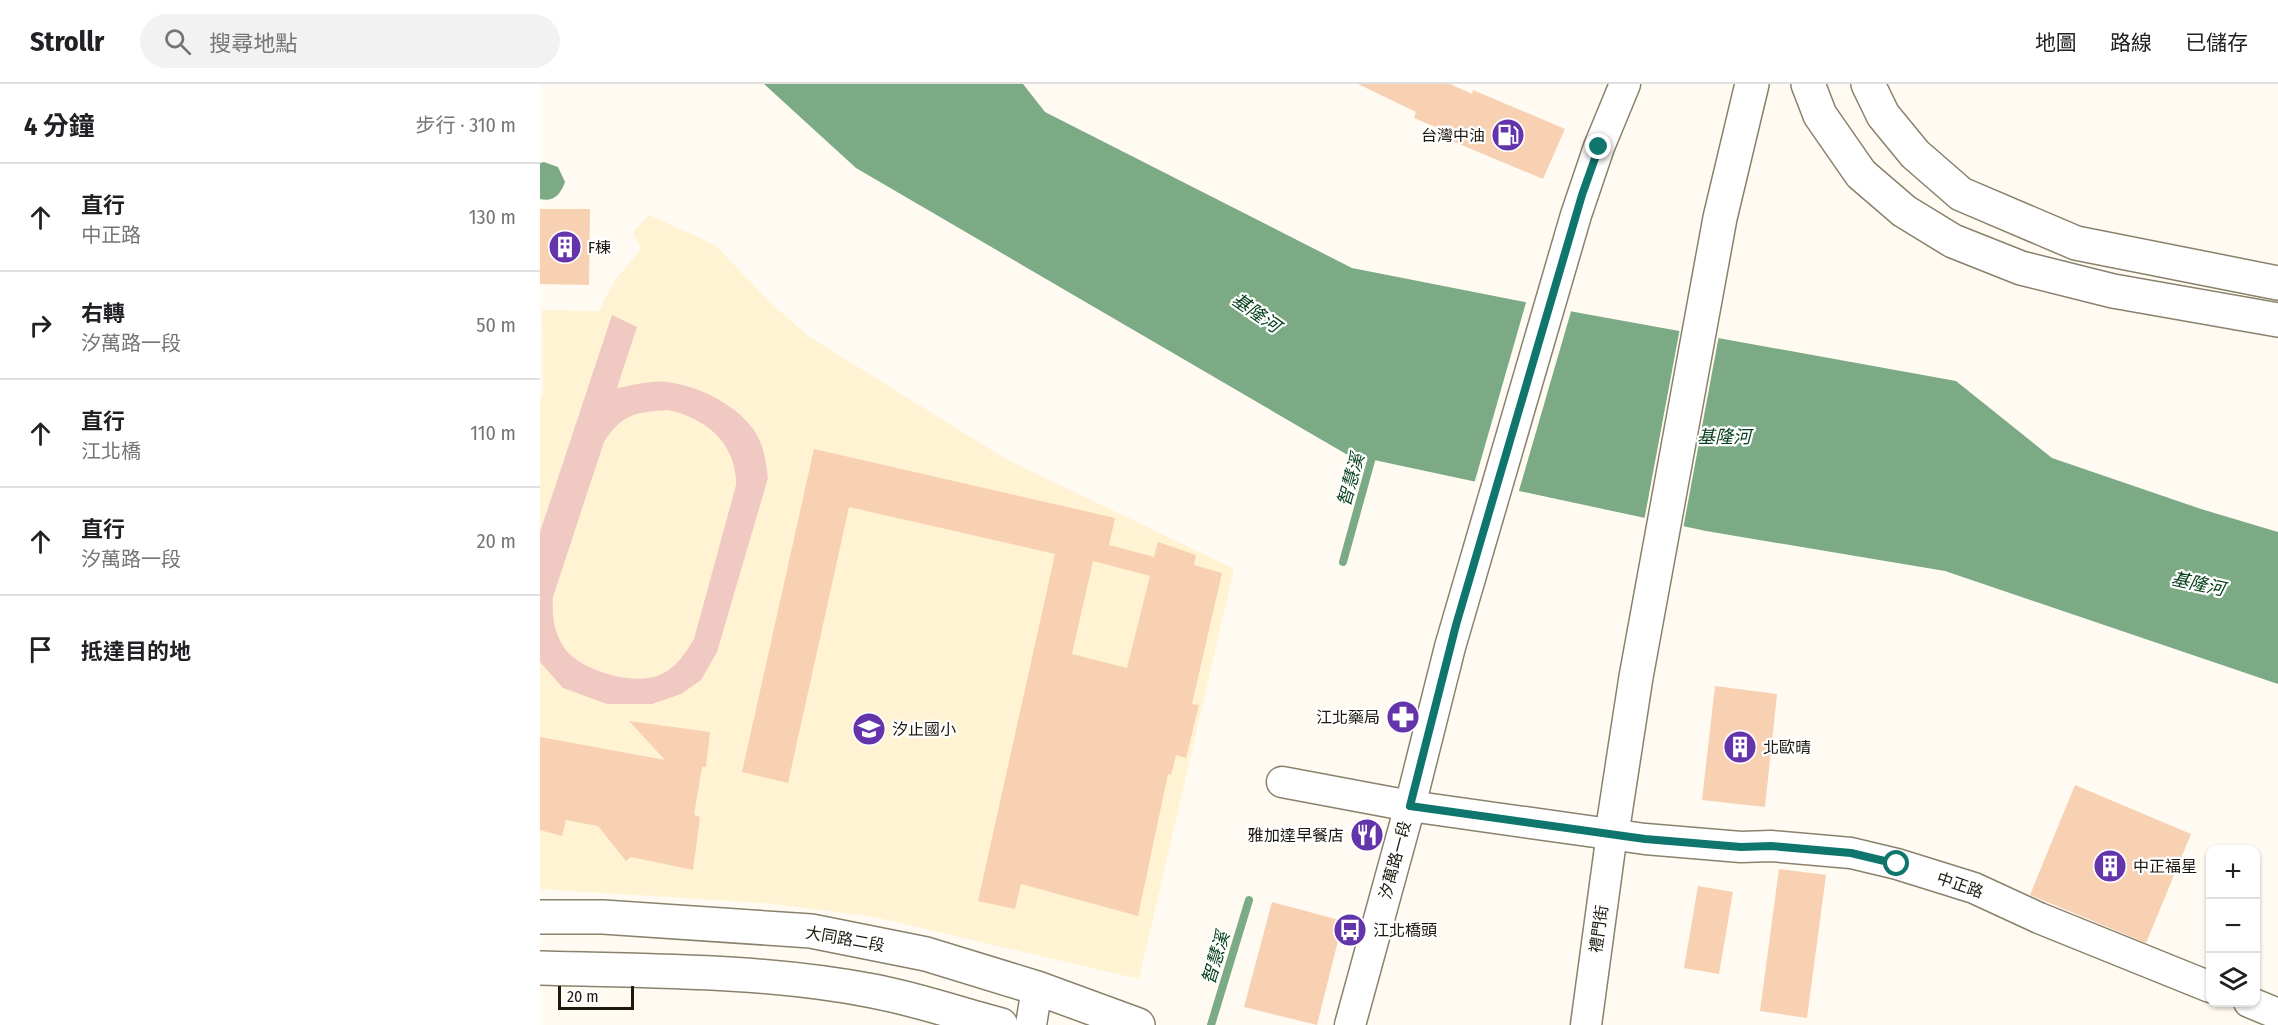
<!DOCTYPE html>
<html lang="zh-TW">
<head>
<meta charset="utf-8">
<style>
	body { margin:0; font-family:"Fira Sans Condensed","Noto Sans TC",sans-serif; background:#f2f2f2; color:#202124 }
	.controls { position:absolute; right:18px; bottom:18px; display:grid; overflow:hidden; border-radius:12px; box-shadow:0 2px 4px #0004 }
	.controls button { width:54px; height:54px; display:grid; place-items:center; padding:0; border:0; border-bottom:2px solid #e0e0e0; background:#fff; color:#202124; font:30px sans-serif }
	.scale { position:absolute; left:18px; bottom:15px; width:76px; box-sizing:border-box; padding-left:6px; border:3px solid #1c1910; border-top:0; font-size:16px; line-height:21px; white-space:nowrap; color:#1c1910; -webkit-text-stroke:4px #fff; paint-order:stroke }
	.stop { position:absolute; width:18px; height:18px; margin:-14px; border:4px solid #0f766e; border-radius:50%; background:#fff }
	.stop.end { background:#0f766e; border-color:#fff; box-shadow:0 2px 6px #0008 }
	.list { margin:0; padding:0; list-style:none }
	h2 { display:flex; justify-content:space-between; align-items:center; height:78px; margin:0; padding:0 24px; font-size:26px }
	h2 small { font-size:20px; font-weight:400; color:#757577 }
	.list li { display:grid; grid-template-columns:39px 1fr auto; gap:18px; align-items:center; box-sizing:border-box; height:108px; padding:0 24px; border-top:2px solid #e0e0e0 }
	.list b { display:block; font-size:22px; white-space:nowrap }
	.list p { margin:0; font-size:20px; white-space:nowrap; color:#757577 }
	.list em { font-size:20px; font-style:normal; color:#757577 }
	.icon { flex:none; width:33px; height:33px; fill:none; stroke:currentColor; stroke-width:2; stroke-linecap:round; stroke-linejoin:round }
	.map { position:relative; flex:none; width:1738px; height:941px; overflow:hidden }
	header { display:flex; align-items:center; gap:36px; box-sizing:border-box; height:84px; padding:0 30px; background:#fff; border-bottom:2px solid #e0e0e0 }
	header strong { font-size:28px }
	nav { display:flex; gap:33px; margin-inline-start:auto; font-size:21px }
	.search { width:420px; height:54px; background:#f2f2f2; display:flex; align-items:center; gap:15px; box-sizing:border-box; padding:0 21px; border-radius:33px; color:#757577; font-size:22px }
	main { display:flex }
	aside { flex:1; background:#fff }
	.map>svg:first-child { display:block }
</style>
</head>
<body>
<header>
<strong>Strollr</strong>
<div class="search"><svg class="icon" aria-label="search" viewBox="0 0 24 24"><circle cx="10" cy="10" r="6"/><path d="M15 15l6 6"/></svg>搜尋地點</div>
<nav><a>地圖</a><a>路線</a><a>已儲存</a></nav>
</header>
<main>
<aside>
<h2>4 分鐘<small>步行 · 310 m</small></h2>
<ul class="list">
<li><svg class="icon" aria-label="ahead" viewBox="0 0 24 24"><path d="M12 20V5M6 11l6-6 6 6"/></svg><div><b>直行</b><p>中正路</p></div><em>130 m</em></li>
<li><svg class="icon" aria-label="right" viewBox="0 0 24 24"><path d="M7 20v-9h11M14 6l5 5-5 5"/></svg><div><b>右轉</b><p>汐萬路一段</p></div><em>50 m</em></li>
<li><svg class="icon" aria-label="ahead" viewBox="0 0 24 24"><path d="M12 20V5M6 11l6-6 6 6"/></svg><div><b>直行</b><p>江北橋</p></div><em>110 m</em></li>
<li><svg class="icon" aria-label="ahead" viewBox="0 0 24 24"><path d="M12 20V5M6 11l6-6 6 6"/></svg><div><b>直行</b><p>汐萬路一段</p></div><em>20 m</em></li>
<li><svg class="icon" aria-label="arrive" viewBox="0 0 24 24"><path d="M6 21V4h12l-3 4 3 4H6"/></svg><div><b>抵達目的地</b></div></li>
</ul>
</aside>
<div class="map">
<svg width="1738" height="941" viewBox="0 0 1738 941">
	<rect width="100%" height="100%" fill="#fffbf2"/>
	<!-- built -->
	<polygon fill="#fff3d4" points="109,131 175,161 230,218 268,252 466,375 694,485 599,895 334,833 226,819 0,805 0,314 3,313 2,226 59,227 75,196 101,165 93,148"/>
	<!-- green -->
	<path fill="#f0c9c3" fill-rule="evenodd" d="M72 231 97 243 77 304C94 301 111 296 127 298 159 302 195 320 214 346 224 361 226 378 228 394L177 568 161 596 141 610 112 620H67L23 604 0 578V448ZM128 326C166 334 197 360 196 401L154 555C146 568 138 581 124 589 98 604 38 587 23 562 13 545 12 531 13 513L64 358C82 330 96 328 128 326Z"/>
	<!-- water -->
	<g fill="#7baa85">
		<polygon points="224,0 483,0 505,28 812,184 1040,229 1416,297 1512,374 1661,425 1738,448 1738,600 1405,487 1166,447 806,370 316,84"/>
		<path d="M4 78 18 83 25 98C20 111 14 118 0 115V79Z"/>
	</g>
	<!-- pier -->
	<g fill="#fffbf2">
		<polygon points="987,215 1032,224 978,410 934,400"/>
		<polygon points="1140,244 1179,251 1143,445 1104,437"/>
	</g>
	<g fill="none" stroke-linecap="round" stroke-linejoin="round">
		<!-- stream -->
		<g stroke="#7baa85" stroke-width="8">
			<polyline points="803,478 834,366"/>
			<polyline points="671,941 709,816"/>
		</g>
	</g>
	<!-- building -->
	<g fill="#f8d0b2" fill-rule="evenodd">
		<polygon points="818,0 910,0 932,10 933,6 1025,45 1003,95 912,57 915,51 874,34 876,28"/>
		<polygon points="0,125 50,125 49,201 0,200"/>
		<path d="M274 365 575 434 569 461 614 473 618 458 656 471 654 481 682 489 652 620 659 621 646 674 636 671 631 691 628 690 598 832 481 800 475 825 438 817 515 470 309 423 248 699 202 688ZM553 477 610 492 587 584 532 570Z"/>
		<polygon points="1175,602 1237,610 1225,723 1162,716"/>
		<polygon points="89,637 170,648 166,683 162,683 154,731 160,733 153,786 91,773 86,777 58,742 26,736 22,752 0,746 0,653 125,676"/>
		<polygon points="1535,701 1651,750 1606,859 1490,811"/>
		<polygon points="1239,785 1286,791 1267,934 1220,927"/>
		<polygon points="1158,802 1193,808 1179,890 1144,884"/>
		<polygon points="732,818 803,837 777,941 704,923"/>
	</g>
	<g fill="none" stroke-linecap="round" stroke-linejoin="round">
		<defs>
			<g id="minor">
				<polyline points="742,698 870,722 1105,755 1201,763 1231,762 1311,769 1357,780 1434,804 1499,834 1670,903"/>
				<polyline points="1709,918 1738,930"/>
				<polyline points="491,941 497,904"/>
				<polyline points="810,941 870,722 910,563 1036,131 1059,63 1085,0"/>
				<polyline points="1046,941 1072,749"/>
			</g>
			<g id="major">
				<polyline points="0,833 63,833 271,847 386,870 497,904 598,941"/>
				<path d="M0 884C111 887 224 886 333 907 376 915 419 930 461 941"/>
			</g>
			<g id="highway">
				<polyline points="1268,0 1280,31 1321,90 1364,127 1413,157 1481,184 1573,207 1738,236"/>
				<polyline points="1328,0 1343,31 1375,70 1421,110 1536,159 1738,199"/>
				<polyline points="1072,749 1096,593 1180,134 1212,0"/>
			</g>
		</defs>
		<!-- minor casing -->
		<use href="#minor" stroke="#89816c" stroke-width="33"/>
		<!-- major casing -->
		<use href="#major" stroke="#89816c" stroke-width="36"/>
		<!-- highway casing -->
		<use href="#highway" stroke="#89816c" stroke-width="36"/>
		<!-- minor -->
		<use href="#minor" stroke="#fff" stroke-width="30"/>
		<!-- major -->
		<use href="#major" stroke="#fff" stroke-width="33"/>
		<!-- highway -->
		<use href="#highway" stroke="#fff" stroke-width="33"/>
	</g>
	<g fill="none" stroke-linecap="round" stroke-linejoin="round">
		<!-- route -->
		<polyline stroke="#0f766e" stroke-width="8" points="1059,63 1042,111 916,541 870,722 1105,755 1201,763 1231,762 1311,769 1357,780"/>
	</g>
	<!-- icons -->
	<defs>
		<symbol id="fuel-disc" viewBox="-11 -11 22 22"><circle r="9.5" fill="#6434ab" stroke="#fff"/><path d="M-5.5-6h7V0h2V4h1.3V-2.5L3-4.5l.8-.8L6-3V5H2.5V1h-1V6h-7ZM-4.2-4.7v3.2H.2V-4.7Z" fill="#fff"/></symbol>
		<symbol id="building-disc" viewBox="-11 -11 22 22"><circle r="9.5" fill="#6434ab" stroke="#fff"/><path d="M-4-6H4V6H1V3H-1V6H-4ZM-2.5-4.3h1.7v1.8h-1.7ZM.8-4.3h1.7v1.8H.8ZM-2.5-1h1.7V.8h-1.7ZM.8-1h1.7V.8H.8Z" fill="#fff"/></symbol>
		<symbol id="pharmacy-disc" viewBox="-11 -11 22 22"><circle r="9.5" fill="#6434ab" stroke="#fff"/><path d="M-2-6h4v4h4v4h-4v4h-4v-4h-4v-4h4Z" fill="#fff"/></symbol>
		<symbol id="school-disc" viewBox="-11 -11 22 22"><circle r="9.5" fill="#6434ab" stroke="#fff"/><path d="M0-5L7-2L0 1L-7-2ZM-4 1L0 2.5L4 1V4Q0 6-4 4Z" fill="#fff"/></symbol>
		<symbol id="restaurant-disc" viewBox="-11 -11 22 22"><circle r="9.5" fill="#6434ab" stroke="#fff"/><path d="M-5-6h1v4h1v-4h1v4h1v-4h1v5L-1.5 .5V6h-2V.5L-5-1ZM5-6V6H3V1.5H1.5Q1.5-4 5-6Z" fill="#fff"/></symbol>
		<symbol id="bus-disc" viewBox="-11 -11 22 22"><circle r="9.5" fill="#6434ab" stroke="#fff"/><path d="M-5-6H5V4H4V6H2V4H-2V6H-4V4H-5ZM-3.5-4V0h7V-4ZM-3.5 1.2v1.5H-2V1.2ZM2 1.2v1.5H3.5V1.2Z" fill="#fff"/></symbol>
	</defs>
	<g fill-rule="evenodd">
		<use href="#fuel-disc" x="949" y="32" width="38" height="38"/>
		<use href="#building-disc" x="6" y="144" width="38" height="38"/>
		<use href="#pharmacy-disc" x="844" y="614" width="38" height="38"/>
		<use href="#school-disc" x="310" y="626" width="38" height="38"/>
		<use href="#building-disc" x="1181" y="644" width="38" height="38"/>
		<use href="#restaurant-disc" x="808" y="732" width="38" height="38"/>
		<use href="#building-disc" x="1551" y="763" width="38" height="38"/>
		<use href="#bus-disc" x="791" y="827" width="38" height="38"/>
	</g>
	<g text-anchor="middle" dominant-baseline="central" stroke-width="4.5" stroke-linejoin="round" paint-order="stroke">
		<!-- poi labels -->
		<g font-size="16" fill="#1c1910" stroke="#fff" text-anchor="start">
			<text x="945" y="51" text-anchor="end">台灣中油</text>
			<text x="48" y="163">F棟</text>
			<text x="840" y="633" text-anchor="end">江北藥局</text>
			<text x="352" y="645">汐止國小</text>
			<text x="1223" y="663">北歐晴</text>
			<text x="804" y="751" text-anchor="end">雅加達早餐店</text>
			<text x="1593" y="782">中正福星</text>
			<text x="833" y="846">江北橋頭</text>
		</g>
		<!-- street labels -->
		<g font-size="16" fill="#1c1910" stroke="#fff">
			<text transform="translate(855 776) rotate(-75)">汐萬路一段</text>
			<text transform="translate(1420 801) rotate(19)">中正路</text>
			<text transform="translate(1059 845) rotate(-82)">禮門街</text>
			<text transform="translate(305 855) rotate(10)">大同路二段</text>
		</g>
		<!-- water labels -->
		<g font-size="18" font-style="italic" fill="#07411d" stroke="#fff">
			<text transform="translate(716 229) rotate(35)">基隆河</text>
			<text x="1184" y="353">基隆河</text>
			<text transform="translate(811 396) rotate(-74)">智慧溪</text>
			<text transform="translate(1658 500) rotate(12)">基隆河</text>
			<text transform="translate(676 874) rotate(-73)">智慧溪</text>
		</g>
	</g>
</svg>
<div class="controls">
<button>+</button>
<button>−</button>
<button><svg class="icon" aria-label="layers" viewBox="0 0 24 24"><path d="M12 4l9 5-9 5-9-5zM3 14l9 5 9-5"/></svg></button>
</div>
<div class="scale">20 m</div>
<div class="stop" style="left:1357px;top:780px"></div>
<div class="stop end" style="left:1059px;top:63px"></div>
</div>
</main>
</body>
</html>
